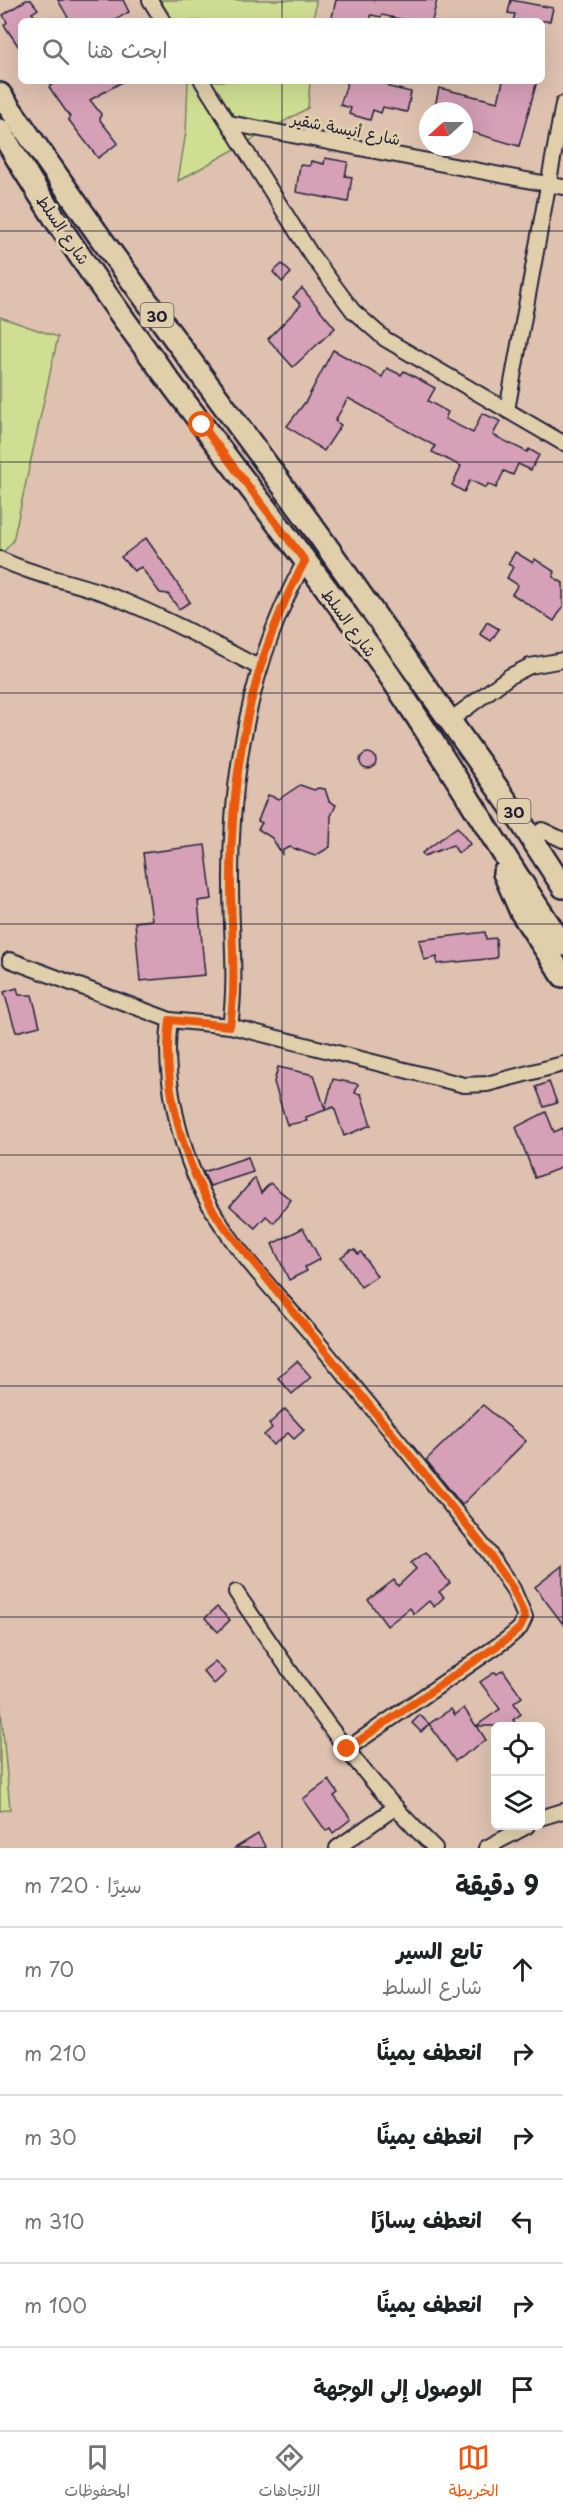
<!DOCTYPE html>
<html lang="ar">
<head>
<meta charset="utf-8">
<style>
	body { margin:0; font-family:"Playpen Sans","Playpen Sans Arabic",sans-serif; background:#f6f6f6; color:#202124; direction:rtl }
	.controls { position:absolute; right:18px; bottom:18px; display:grid; overflow:hidden; border-radius:9px; box-shadow:0 6px 24px #0002 }
	.controls button { width:54px; height:54px; display:grid; place-items:center; padding:0; border:0; border-bottom:2px solid #e0e0e0; background:#fff; color:#202124; font:30px sans-serif }
	.compass { position:absolute; left:419px; top:102px; width:54px; height:54px; border-radius:50%; background:#fff; box-shadow:0 6px 24px #0002; rotate:249deg }
	.stop { position:absolute; width:18px; height:18px; margin:-14px; border:4px solid #ea580c; border-radius:50%; background:#fff }
	.stop.end { background:#ea580c; border-color:#fff; box-shadow:0 2px 6px #0008 }
	.list { margin:0; padding:0; list-style:none }
	h2 { display:flex; justify-content:space-between; align-items:center; height:78px; margin:0; padding:0 24px; font-size:26px }
	h2 small { font-size:20px; font-weight:400; color:#757577 }
	.list li { display:grid; grid-template-columns:39px 1fr auto; gap:18px; align-items:center; box-sizing:border-box; height:84px; padding:0 24px; border-top:2px solid #e0e0e0 }
	.list b { display:block; font-size:22px; white-space:nowrap }
	.list p { margin:0; font-size:20px; white-space:nowrap; color:#757577 }
	.list em { font-size:20px; font-style:normal; color:#757577 }
	.icon { flex:none; width:33px; height:33px; fill:none; stroke:currentColor; stroke-width:2; stroke-linecap:round; stroke-linejoin:round }
	.map { position:relative; flex:none; width:563px; height:1848px; overflow:hidden; direction:ltr }
	.search { position:absolute; background:#fff; box-shadow:0 6px 24px #0002; left:18px; right:18px; top:18px; height:66px; display:flex; align-items:center; gap:15px; box-sizing:border-box; padding:0 21px; border-radius:9px; color:#757577; font-size:22px }
	.sheet { height:582px; background:#fff }
	nav { display:flex; justify-content:space-around; align-items:center; box-sizing:border-box; height:84px; border-top:2px solid #e0e0e0; background:#fff; font-size:16px; color:#757577 }
	nav a { display:grid; justify-items:center; gap:3px }
	nav .on { color:#ea580c }
	.map>svg:first-child { display:block }
</style>
</head>
<body>
<div class="map">
<svg width="563" height="1848" viewBox="0 0 563 1848">
	<rect width="100%" height="100%" fill="#dec1af"/>
	<filter id="ink" filterUnits="userSpaceOnUse"><feTurbulence type="fractalNoise" baseFrequency=".0167" numOctaves="2"/><feDisplacementMap in="SourceGraphic" scale="12" xChannelSelector="R" yChannelSelector="G"/><feConvolveMatrix kernelMatrix="1 2 1 2 8 2 1 2 1" color-interpolation-filters="sRGB"/></filter>
	<g filter="url(#ink)">
		<!-- green -->
		<g fill="#cfde92" stroke="#788066" stroke-width="1.5">
			<polygon points="160,0 316,0 314,21 173,21"/>
			<polygon points="188,81 310,81 308,108 178,181 186,132"/>
			<polygon points="0,317 58,337 13,541 0,556"/>
			<polygon points="0,1699 10,1809 0,1811"/>
		</g>
		<!-- building -->
		<g fill="#d6a0b7" stroke="#22223b" stroke-width="1.5">
			<polygon points="26,0 31,0 38,9 32,13 38,21 21,21 21,50 4,25 7,22 3,15"/>
			<polygon points="58,0 123,0 129,12 113,21 70,21"/>
			<polygon points="336,0 437,0 432,21 409,21 382,15 381,17 371,15 371,21 331,21"/>
			<polygon points="511,0 553,8 550,21 513,21 515,14 508,13"/>
			<polygon points="57,81 124,81 90,100 101,114 100,120 118,143 98,158 68,119 70,117 49,87"/>
			<polygon points="348,81 377,81 390,85 389,87 411,92 407,112 383,107 381,113 373,110 370,120 349,114 351,108 340,105"/>
			<polygon points="503,81 537,81 519,146 464,130 464,111 434,111 439,88 498,102"/>
			<polygon points="325,158 348,162 345,176 352,177 348,202 296,192 300,165 310,166 311,161 324,164"/>
			<polygon points="282,264 291,273 282,282 273,272"/>
			<polygon points="302,288 335,328 293,367 268,339 301,305 293,297"/>
			<polygon points="333,350 382,377 387,368 401,375 404,371 435,388 428,401 448,412 445,419 473,433 482,413 500,421 493,435 527,452 529,449 539,455 531,470 518,464 513,475 504,471 496,488 488,484 486,488 470,480 464,492 452,485 461,466 432,452 435,446 348,398 335,421 341,425 324,451 287,426 306,401"/>
			<polygon points="146,538 190,602 179,609 168,594 160,593 141,567 134,571 121,557"/>
			<polygon points="515,552 533,563 535,559 555,572 553,577 563,583 563,607 554,621 512,594 518,585 507,578 513,567 508,564"/>
			<polygon points="487,622 499,629 491,641 480,634"/>
			<circle cx="368" cy="761" r="8"/>
			<polygon points="300,785 314,790 318,788 325,789 329,801 336,805 331,816 330,847 315,856 290,847 283,850 282,854 272,838 258,829 262,823 258,821 268,795 279,799"/>
			<polygon points="457,827 470,844 458,853 453,845 424,856 422,853"/>
			<polygon points="205,845 212,899 198,901 205,975 140,981 135,922 152,920 143,853"/>
			<polygon points="485,932 486,939 496,938 497,958 437,964 437,957 424,960 419,940"/>
			<polygon points="17,988 19,995 32,995 40,1026 16,1032 4,992"/>
			<polygon points="278,1067 314,1075 325,1109 333,1079 358,1084 355,1093 361,1094 371,1125 344,1136 334,1107 306,1117 307,1121 287,1125 274,1082"/>
			<polygon points="549,1082 557,1103 544,1107 536,1087"/>
			<polygon points="546,1112 554,1132 563,1128 563,1167 535,1178 516,1127"/>
			<polygon points="248,1157 253,1172 210,1186 203,1172"/>
			<polygon points="255,1178 261,1193 270,1183 291,1200 274,1223 266,1216 255,1228 230,1206"/>
			<polygon points="303,1228 320,1259 305,1267 307,1271 289,1280 272,1244"/>
			<polygon points="351,1250 355,1250 358,1254 361,1252 377,1276 361,1287 341,1257"/>
			<polygon points="297,1361 311,1377 292,1394 278,1378"/>
			<polygon points="483,1405 526,1441 462,1505 426,1460"/>
			<polygon points="285,1409 304,1430 294,1439 288,1433 273,1445 264,1435 272,1428 269,1424"/>
			<polygon points="426,1552 450,1583 439,1592 444,1597 434,1607 429,1601 414,1614 410,1608 387,1626 368,1600 394,1580 398,1586 416,1569 411,1563"/>
			<polygon points="563,1565 563,1624 535,1587"/>
			<polygon points="217,1607 230,1620 218,1632 205,1618"/>
			<polygon points="215,1661 226,1673 214,1684 203,1671"/>
			<polygon points="503,1670 522,1697 514,1703 521,1714 513,1720 518,1726 477,1726 486,1740 455,1761 429,1724 451,1709 455,1715 464,1708 476,1726 500,1709 480,1682 495,1672 497,1674"/>
			<polygon points="420,1715 429,1724 421,1732 412,1723"/>
			<polygon points="329,1780 338,1793 334,1796 351,1819 333,1833 330,1828 326,1831 303,1799"/>
			<polygon points="258,1834 266,1848 235,1848"/>
		</g>
		<g fill="none" stroke-linecap="round" stroke-linejoin="round">
			<defs>
				<g id="minor">
					<polyline points="150,0 163,21"/>
					<polyline points="202,81 310,253 353,311 385,339 563,443"/>
					<polyline points="229,123 563,187"/>
					<polyline points="507,410 563,104"/>
					<path d="M0 559C37 577 77 582 114 597 164 617 212 643 260 668"/>
					<path d="M305 561C251 659 230 773 231 885 231 933 237 978 230 1026L170 1020C162 1076 180 1154 209 1204 235 1252 280 1297 316 1340 374 1410 431 1481 488 1552L513 1589 525 1617 520 1628 507 1639 347 1749"/>
					<polyline points="449,721 510,676 530,666 563,660"/>
					<polyline points="542,830 563,840"/>
					<polyline points="10,960 170,1020"/>
					<polyline points="230,1026 464,1085 487,1084 563,1064"/>
					<path d="M236 1592C297 1682 356 1773 435 1848"/>
					<polyline points="540,1818 563,1811"/>
					<polyline points="337,1848 396,1807"/>
					<polyline points="486,1848 527,1826"/>
				</g>
				<g id="primary">
					<polyline points="0,94 102,240 318,534 515,813 563,887"/>
					<path d="M0 130C102 305 233 462 353 624 429 727 491 840 563 945"/>
					<polyline points="504,873 521,912 563,976"/>
				</g>
			</defs>
			<!-- minor casing -->
			<use href="#minor" stroke="#22223b" stroke-width="18"/>
			<!-- primary casing -->
			<use href="#primary" stroke="#22223b" stroke-width="26"/>
			<!-- minor -->
			<use href="#minor" stroke="#e1cfac" stroke-width="14"/>
			<!-- primary -->
			<use href="#primary" stroke="#e1cfac" stroke-width="21"/>
		</g>
	</g>
	<g fill="none" stroke-linecap="round" stroke-linejoin="round" filter="url(#ink)">
		<!-- route -->
		<path stroke="#ea580c" stroke-width="8" d="M202 425 305 561C251 659 230 773 231 885 231 933 237 978 230 1026L170 1020C161 1084 184 1168 220 1221L488 1552 513 1589 525 1617 520 1628 507 1639 347 1749"/>
	</g>
	<!-- grid -->
	<path fill="none" stroke="#22223b" stroke-width="1.5" stroke-opacity="0.55" d="M282 0V21M282 81V1848M0 231H563M0 462H563M0 693H563M0 924H563M0 1155H563M0 1386H563M0 1617H563"/>
	<g text-anchor="middle" dominant-baseline="central" stroke-width="6" stroke-linejoin="round" paint-order="stroke">
		<!-- shield labels -->
		<g fill="#e1cfac" stroke="#5b565d" stroke-width="1.5">
			<rect x="140.5" y="303" width="33" height="24" rx="4.5"/>
			<rect x="497.5" y="799" width="33" height="24" rx="4.5"/>
		</g>
		<g font-size="15" font-weight="bold" fill="#22223b">
			<text x="157" y="315">30</text>
			<text x="514" y="811">30</text>
		</g>
		<!-- street labels -->
		<g font-size="16" fill="#22223b" stroke="#e1cfac">
			<text transform="translate(346 128) rotate(11)">شارع أنيسة شقير</text>
			<text transform="translate(64 229) rotate(56)">شارع السلط</text>
			<text transform="translate(350 622) rotate(54)">شارع السلط</text>
		</g>
	</g>
</svg>
<div class="controls">
<button><svg class="icon" aria-label="locate" viewBox="0 0 24 24"><circle cx="12" cy="12" r="6"/><path d="M12 2v4M12 18v4M2 12h4M18 12h4"/></svg></button>
<button><svg class="icon" aria-label="layers" viewBox="0 0 24 24"><path d="M12 4l9 5-9 5-9-5zM3 14l9 5 9-5"/></svg></button>
</div>
<svg class="compass" viewBox="-18 -18 36 36"><path d="M0-13l5 13h-10z" fill="#e53935"/><path d="M0 13l5-13h-10z" fill="#757577"/></svg>
<div class="stop" style="left:202px;top:425px"></div>
<div class="stop end" style="left:347px;top:1749px"></div>
<div class="search"><svg class="icon" aria-label="search" viewBox="0 0 24 24"><circle cx="10" cy="10" r="6"/><path d="M15 15l6 6"/></svg>ابحث هنا</div>
</div>
<section class="sheet">
<h2>9 دقيقة<small>سيرًا · 720 m</small></h2>
<ul class="list">
<li><svg class="icon" aria-label="ahead" viewBox="0 0 24 24"><path d="M12 20V5M6 11l6-6 6 6"/></svg><div><b>تابع السير</b><p>شارع السلط</p></div><em>70 m</em></li>
<li><svg class="icon" aria-label="right" viewBox="0 0 24 24"><path d="M7 20v-9h11M14 6l5 5-5 5"/></svg><div><b>انعطف يمينًا</b></div><em>210 m</em></li>
<li><svg class="icon" aria-label="right" viewBox="0 0 24 24"><path d="M7 20v-9h11M14 6l5 5-5 5"/></svg><div><b>انعطف يمينًا</b></div><em>30 m</em></li>
<li><svg class="icon" aria-label="left" viewBox="0 0 24 24"><path d="M17 20v-9H6M10 6l-5 5 5 5"/></svg><div><b>انعطف يسارًا</b></div><em>310 m</em></li>
<li><svg class="icon" aria-label="right" viewBox="0 0 24 24"><path d="M7 20v-9h11M14 6l5 5-5 5"/></svg><div><b>انعطف يمينًا</b></div><em>100 m</em></li>
<li><svg class="icon" aria-label="arrive" viewBox="0 0 24 24"><path d="M6 21V4h12l-3 4 3 4H6"/></svg><div><b>الوصول إلى الوجهة</b></div></li>
</ul>
</section>
<nav>
<a class="on"><svg class="icon" aria-label="map" viewBox="0 0 24 24"><path d="M3 6l6-2 6 2 6-2v14l-6 2-6-2-6 2zM9 4v14M15 6v14"/></svg>الخريطة</a>
<a><svg class="icon" aria-label="directions" viewBox="0 0 24 24"><path d="M12 3l9 9-9 9-9-9zM9 14v-3h6M13 9l2 2-2 2"/></svg>الاتجاهات</a>
<a><svg class="icon" aria-label="saved" viewBox="0 0 24 24"><path d="M7 4h10v16l-5-4-5 4z"/></svg>المحفوظات</a>
</nav>
</body>
</html>
